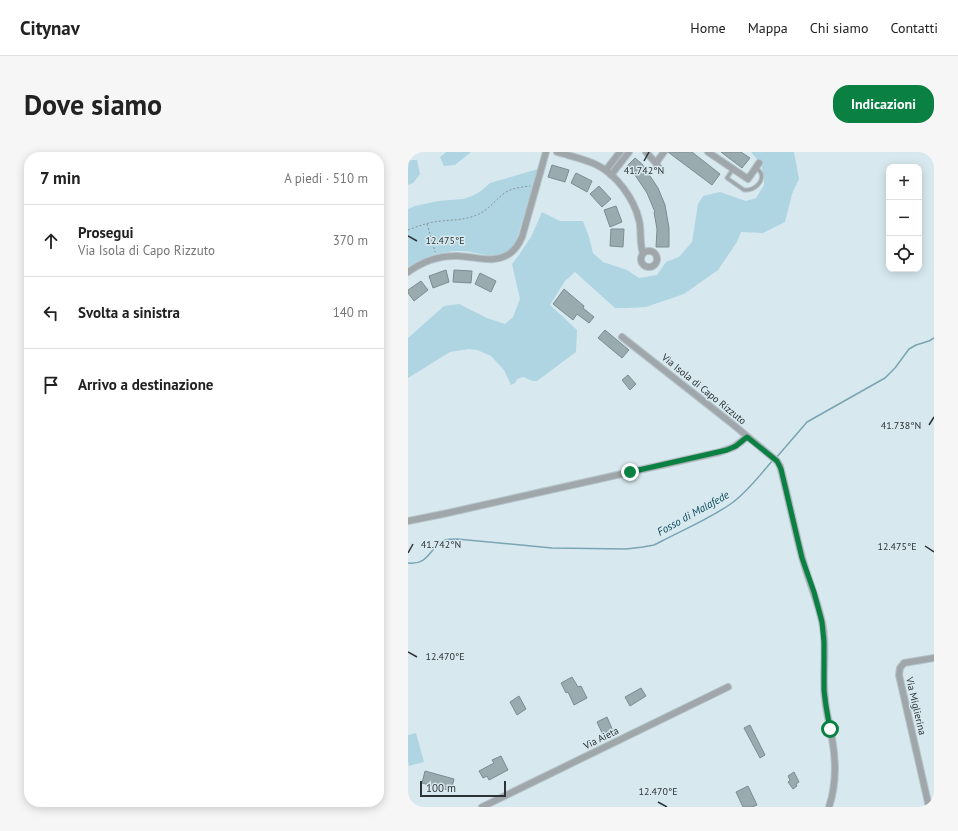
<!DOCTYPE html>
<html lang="it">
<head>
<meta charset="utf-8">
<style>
	body { margin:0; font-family:"PT Sans",sans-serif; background:#f6f6f6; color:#222 }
	.controls { position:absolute; right:12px; top:12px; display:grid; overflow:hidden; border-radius:8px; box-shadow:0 2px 10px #0003 }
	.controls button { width:36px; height:36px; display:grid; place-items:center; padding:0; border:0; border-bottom:1px solid #e0e0e0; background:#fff; color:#222; font:20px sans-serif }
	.scale { position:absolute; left:12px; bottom:10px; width:86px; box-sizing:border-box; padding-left:4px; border:2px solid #2c3235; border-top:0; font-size:11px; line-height:14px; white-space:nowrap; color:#2c3235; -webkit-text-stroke:3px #d7e9ef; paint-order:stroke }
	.stop { position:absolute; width:12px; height:12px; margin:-9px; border:3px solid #0b8043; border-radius:50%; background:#fff }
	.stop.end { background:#0b8043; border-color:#fff; box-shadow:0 1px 4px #0008 }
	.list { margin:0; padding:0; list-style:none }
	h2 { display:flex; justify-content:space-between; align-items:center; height:52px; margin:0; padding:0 16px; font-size:17px }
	h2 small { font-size:13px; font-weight:400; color:#767676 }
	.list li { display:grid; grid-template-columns:26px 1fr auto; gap:12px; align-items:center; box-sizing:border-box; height:72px; padding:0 16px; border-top:1px solid #e0e0e0 }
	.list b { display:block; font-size:15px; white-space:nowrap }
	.list p { margin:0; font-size:13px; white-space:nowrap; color:#767676 }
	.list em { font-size:13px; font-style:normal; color:#767676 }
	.icon { flex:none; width:22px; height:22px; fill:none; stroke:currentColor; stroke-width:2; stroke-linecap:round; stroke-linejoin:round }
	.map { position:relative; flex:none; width:526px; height:655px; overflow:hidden; border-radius:16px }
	header { display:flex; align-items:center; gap:24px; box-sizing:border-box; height:56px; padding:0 20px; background:#fff; border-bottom:1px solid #e0e0e0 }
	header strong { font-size:19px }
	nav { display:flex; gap:22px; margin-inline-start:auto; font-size:14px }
	.intro { display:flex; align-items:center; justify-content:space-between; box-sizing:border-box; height:96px; padding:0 24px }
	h1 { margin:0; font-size:28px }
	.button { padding:10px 18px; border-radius:16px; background:#0b8043; color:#fff; font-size:14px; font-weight:700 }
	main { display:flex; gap:24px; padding:0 24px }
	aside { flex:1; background:#fff; border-radius:16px; box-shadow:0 2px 10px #0003 }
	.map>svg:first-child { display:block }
</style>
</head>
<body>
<header>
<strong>Citynav</strong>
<nav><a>Home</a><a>Mappa</a><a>Chi siamo</a><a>Contatti</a></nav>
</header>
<div class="intro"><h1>Dove siamo</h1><a class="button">Indicazioni</a></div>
<main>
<aside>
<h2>7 min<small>A piedi · 510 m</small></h2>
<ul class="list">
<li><svg class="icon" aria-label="ahead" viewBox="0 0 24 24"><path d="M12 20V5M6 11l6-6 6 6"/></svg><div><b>Prosegui</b><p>Via Isola di Capo Rizzuto</p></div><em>370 m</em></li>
<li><svg class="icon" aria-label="left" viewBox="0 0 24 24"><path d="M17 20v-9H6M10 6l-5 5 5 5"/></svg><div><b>Svolta a sinistra</b></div><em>140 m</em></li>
<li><svg class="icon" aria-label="arrive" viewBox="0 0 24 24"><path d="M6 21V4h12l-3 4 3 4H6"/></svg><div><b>Arrivo a destinazione</b></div></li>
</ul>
</aside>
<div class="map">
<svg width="526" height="655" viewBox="0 0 526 655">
	<rect width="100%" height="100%" fill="#d7e9ef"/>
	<!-- green -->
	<g fill="#afd5e3">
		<polygon points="38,0 63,0 47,13 36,14 32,5"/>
		<polygon points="343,0 386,0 391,27 384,42 377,70 355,81 333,80 329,90 310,118 276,142 238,155 219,156 207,156 167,120 157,129 142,153 169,178 168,200 129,229 125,229 115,225 109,227 107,231 103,233 96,218 83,204 69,198 61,197 42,200 0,226 0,186 36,154 51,152 79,166 97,172 105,165 112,147 104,112 111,103 124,83 134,60 152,69 175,69 181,85 185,101 195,110 219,118 231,126 249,123 258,110 271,105 284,90 290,52 295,44 312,40 338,49 348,46 356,33 356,25 353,12"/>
		<polygon points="0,8 9,8 12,22 5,31 0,33"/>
		<path d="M130 17 108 90C102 100 90 105 78 103 70 102 62 99 53 99 34 99 16 104 0 115V57L7 54 30 49 55 47 64 44 73 39 82 31Z"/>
		<polygon points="8,581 16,610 1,614 0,610 0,583"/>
	</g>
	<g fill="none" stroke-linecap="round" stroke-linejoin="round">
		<!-- stream -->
		<g stroke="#7aa4b3" stroke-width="1.5">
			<polyline points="368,306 399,270 477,226 487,216 501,197 508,193 521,189 526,186"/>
			<path d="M0 411C21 414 21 395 37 388 40 387 45 387 49 387L144 396 218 397 235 395 246 393 254 389C277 377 303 366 324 351 340 339 352 323 365 308"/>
		</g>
	</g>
	<!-- building -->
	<g fill="#9aabb0" stroke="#7c8c92">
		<polygon points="260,0 284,0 312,22 304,33"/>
		<polygon points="313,0 333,0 342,6 334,16"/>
		<polygon points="227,6 234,12 250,36 257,53 261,76 261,95 248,95 249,77 246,60 247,60 239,41 227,23 218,15"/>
		<polygon points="144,13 161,18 157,30 140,25"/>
		<polygon points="168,21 184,29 179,40 163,31"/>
		<polygon points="191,34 203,47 194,55 182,42"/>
		<polygon points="208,54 214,70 202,75 196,58"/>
		<polygon points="203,77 216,77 215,95 202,94"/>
		<polygon points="38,118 41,130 25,136 21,124"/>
		<polygon points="46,118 64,119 63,131 45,130"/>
		<polygon points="72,121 88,129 83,140 67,132"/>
		<polygon points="13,129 20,138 6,149 0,141 0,138"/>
		<polygon points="156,137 176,154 175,156 186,165 181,171 169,162 165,168 145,152"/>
		<polygon points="197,178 221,198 214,206 190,186"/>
		<polygon points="220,223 228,232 222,238 214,228"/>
		<polygon points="164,525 170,535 173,534 179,546 166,553 160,540 158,541 153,531"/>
		<polygon points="233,536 238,544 222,554 217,545"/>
		<polygon points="111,544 118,557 109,563 102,550"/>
		<polygon points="199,565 205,579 195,583 189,570"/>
		<polygon points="342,573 357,603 352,606 336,576"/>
		<polygon points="93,604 100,618 81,628 79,624 75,626 71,619 86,611 84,608"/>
		<polygon points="17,619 46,627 43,639 14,631"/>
		<polygon points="386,620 391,630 388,632 389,634 385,637 380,630 382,628 380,624"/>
		<polygon points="340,634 349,653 344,655 335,655 328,640"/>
	</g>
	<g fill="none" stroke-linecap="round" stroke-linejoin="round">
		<defs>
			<path id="lane" d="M325 17 319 26 336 38C345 39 356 31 353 21 352 20 349 16 349 15"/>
			<g id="street">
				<path d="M149 0C162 4 177 7 189 13 209 23 226 47 231 68 234 79 231 91 235 101"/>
				<polyline points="238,0 248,11 253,19"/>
				<polyline points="300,0 340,27 351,11"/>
				<polyline points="248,11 256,0"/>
				<polyline points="198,18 212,0"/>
				<polyline points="203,23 221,0"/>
				<circle cx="241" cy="107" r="8"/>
				<path d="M0 120C14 110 29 104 46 104 65 103 84 113 101 102 107 98 111 92 114 85L138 0"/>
				<path d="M214 185 322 270 369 309 372 314C380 344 386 375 394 405 400 428 411 451 415 475 419 499 414 523 417 547 418 560 422 573 424 586 428 608 428 634 421 655"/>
				<polyline points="0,369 35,362 312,300 326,295 339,285"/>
				<polyline points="74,655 320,535"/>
				<polyline points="521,655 491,523 492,516 496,511 526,506"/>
			</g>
		</defs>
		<!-- lane casing -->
		<use href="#lane" stroke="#b5c4ca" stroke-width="5"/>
		<!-- street casing -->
		<use href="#street" stroke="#b5c4ca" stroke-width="8"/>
		<!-- path -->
		<g stroke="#879498" stroke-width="1" stroke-dasharray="2 2" stroke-linecap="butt">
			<polyline points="19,72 27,100"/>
			<path d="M0 78C11 74 21 70 33 69 43 68 53 68 63 65 81 60 85 49 98 40 105 36 114 35 122 34"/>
		</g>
		<!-- lane -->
		<use href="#lane" stroke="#a0a7aa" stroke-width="3"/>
		<!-- street -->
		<use href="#street" stroke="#a0a7aa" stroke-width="6"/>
	</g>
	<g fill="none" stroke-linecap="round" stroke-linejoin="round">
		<!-- route -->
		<polyline stroke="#0b8043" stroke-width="5" points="222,320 319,298 328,294 339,285 369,309 373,317 394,406 406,440 414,470 416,490 416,538 418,554 422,577"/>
	</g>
	<!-- ticks -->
	<path fill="none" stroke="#2c3235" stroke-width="1.5" d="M236 9 241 0M0 84 9 89M521 273 526 265M517 394 526 400M0 401 5 392M0 500 9 505M250 650 259 655"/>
	<g text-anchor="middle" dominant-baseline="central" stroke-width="3" stroke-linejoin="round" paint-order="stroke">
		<!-- street labels -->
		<g font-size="10" fill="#2c3235" stroke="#d7e9ef">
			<text transform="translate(296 237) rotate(39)">Via Isola di Capo Rizzuto</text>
			<text transform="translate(508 554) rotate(77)">Via Miglierina</text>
			<text transform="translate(193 586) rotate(-26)">Via Aieta</text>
		</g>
		<!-- water labels -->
		<g font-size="11" font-style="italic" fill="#0d4b5b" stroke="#d7e9ef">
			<text transform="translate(285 361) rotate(-29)">Fosso di Malafede</text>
		</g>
	</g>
	<g font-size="10" text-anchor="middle" fill="#2c3235" stroke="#d7e9ef" stroke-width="3" stroke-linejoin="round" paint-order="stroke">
		<text x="236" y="22">41.742°N</text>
		<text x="37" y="92">12.475°E</text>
		<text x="493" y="277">41.738°N</text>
		<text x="33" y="396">41.742°N</text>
		<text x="489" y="398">12.475°E</text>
		<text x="37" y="508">12.470°E</text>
		<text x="250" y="643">12.470°E</text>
	</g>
</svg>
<div class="controls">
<button>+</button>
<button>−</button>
<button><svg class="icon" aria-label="locate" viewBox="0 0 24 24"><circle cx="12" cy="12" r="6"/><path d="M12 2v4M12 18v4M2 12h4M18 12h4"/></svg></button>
</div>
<div class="scale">100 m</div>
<div class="stop" style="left:422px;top:577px"></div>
<div class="stop end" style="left:222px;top:320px"></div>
</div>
</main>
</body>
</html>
